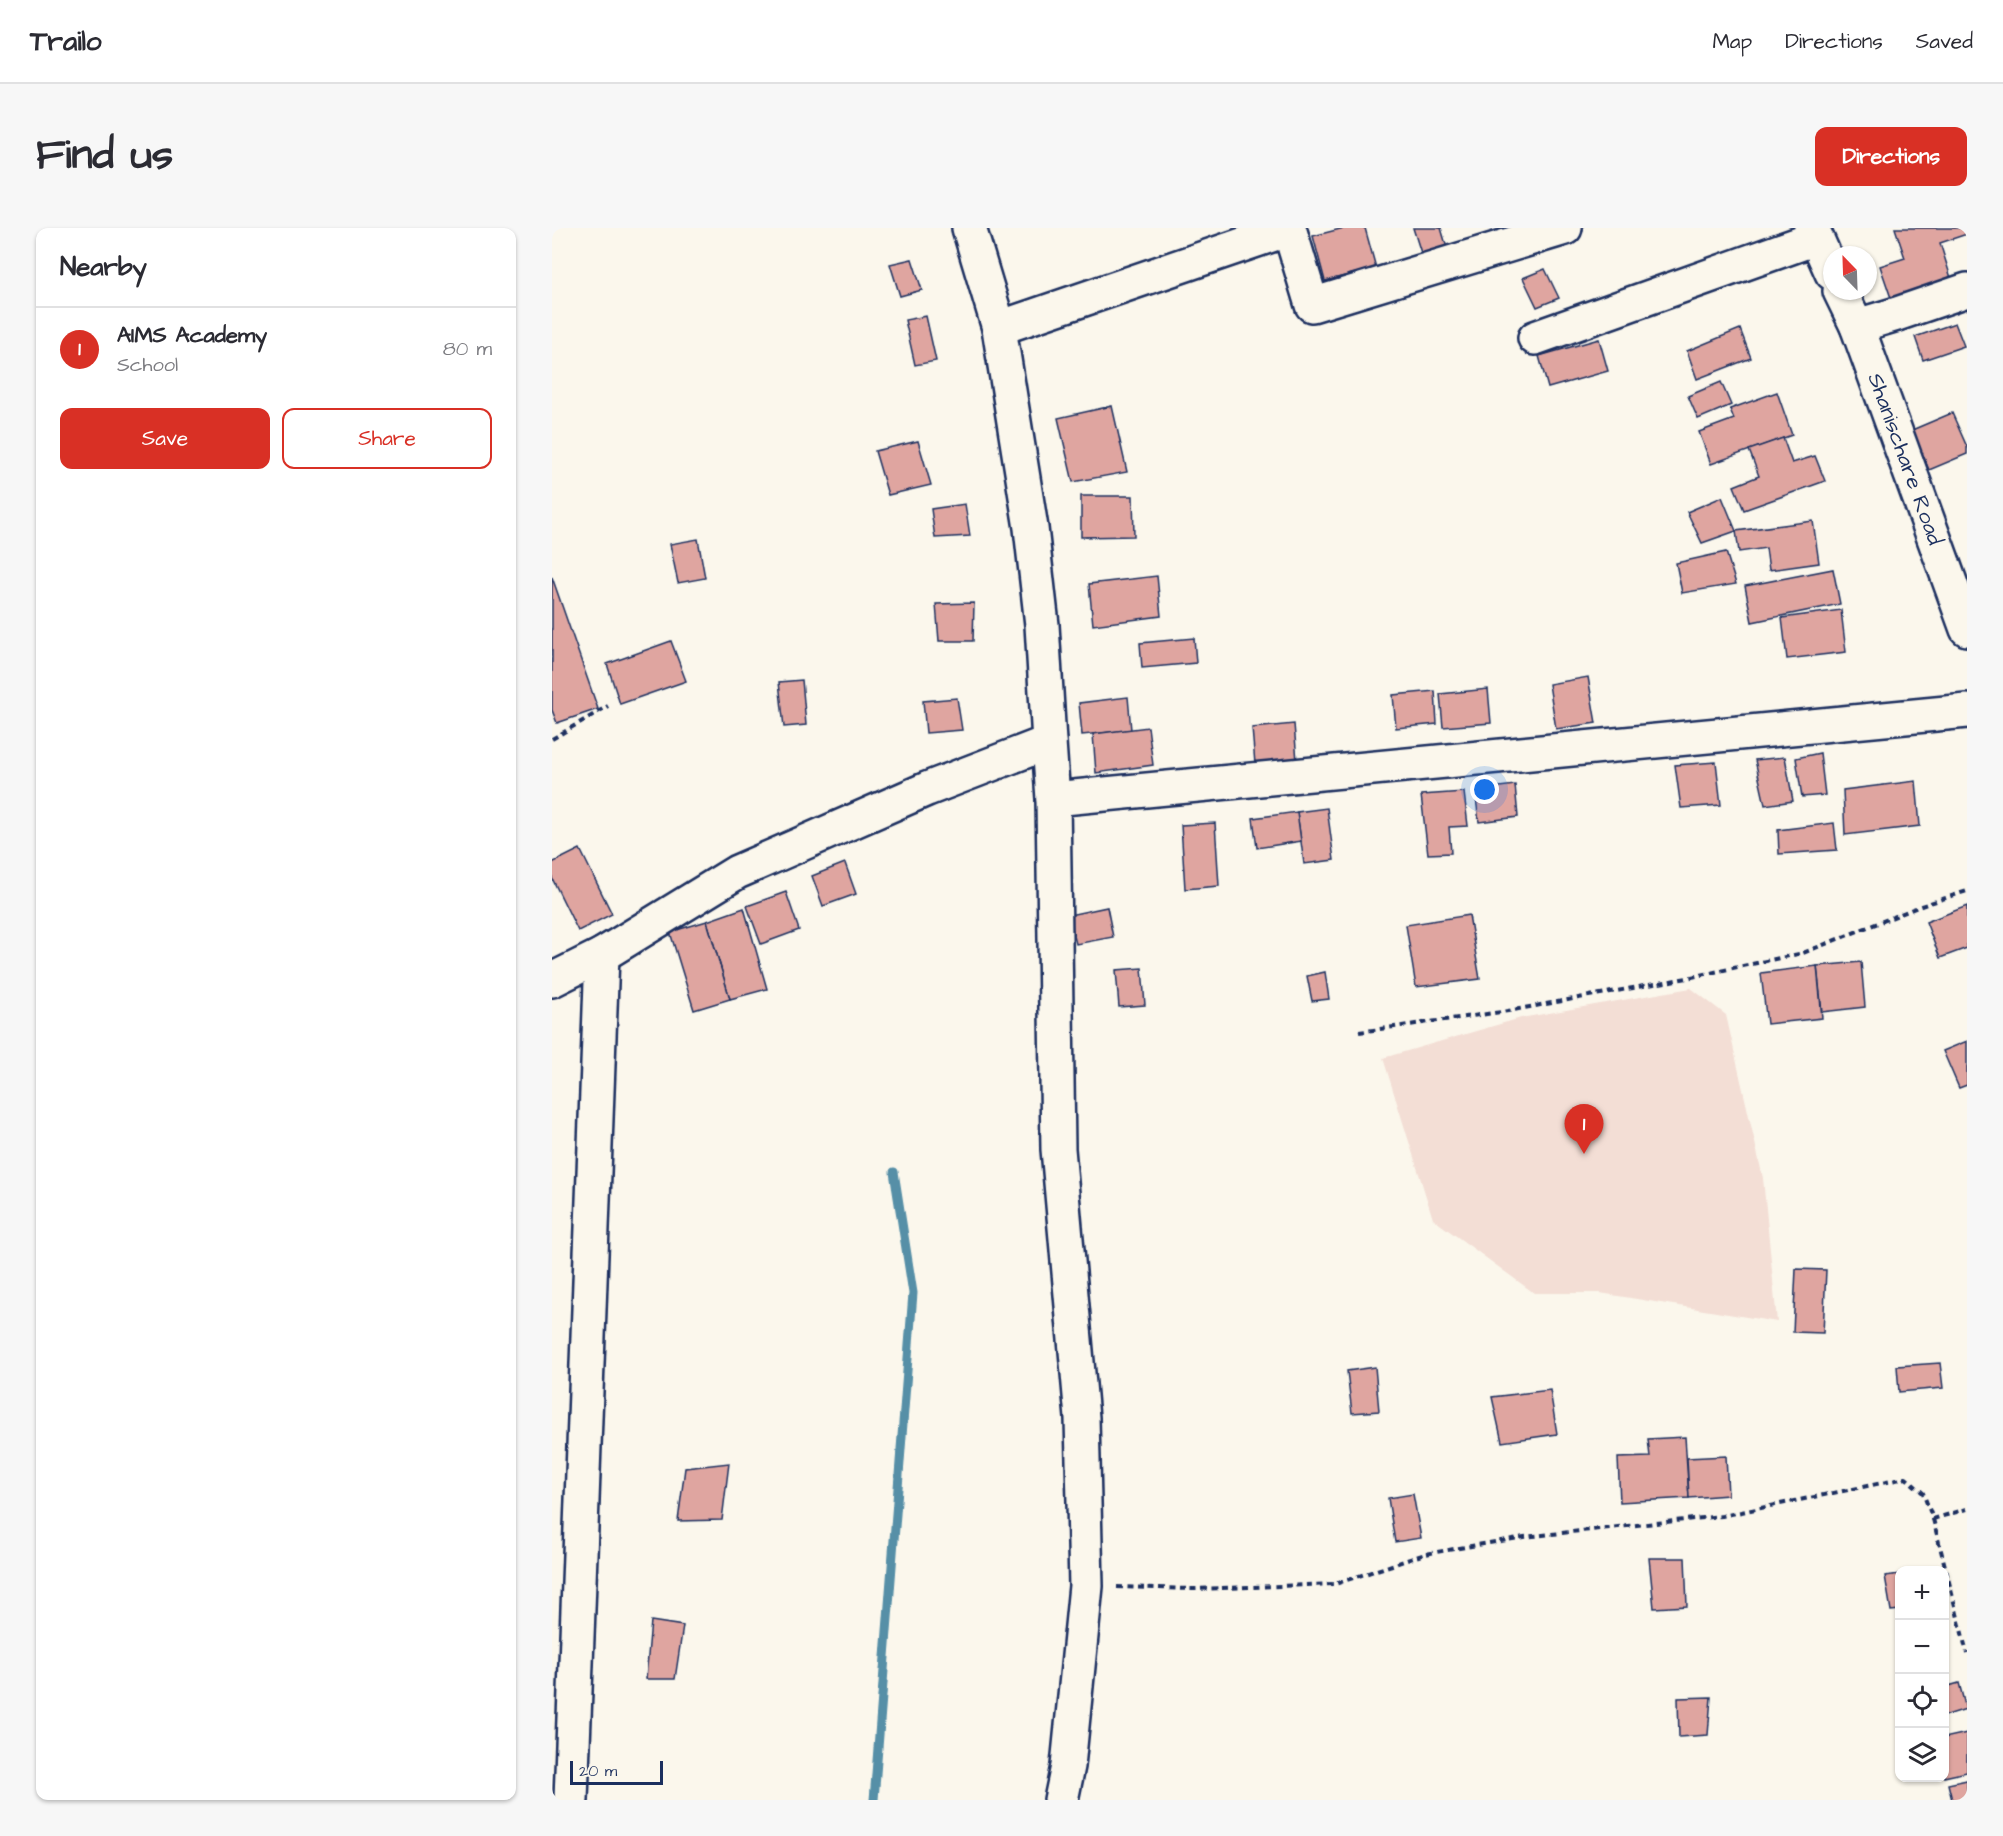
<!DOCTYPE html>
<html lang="en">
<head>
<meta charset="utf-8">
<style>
	body { margin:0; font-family:"Architects Daughter",sans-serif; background:#f7f7f7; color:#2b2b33 }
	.controls { position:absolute; right:18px; bottom:18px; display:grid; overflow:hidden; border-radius:12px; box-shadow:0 2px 4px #0004 }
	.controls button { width:54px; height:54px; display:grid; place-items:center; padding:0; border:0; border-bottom:2px solid #e1e1e2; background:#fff; color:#2b2b33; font:30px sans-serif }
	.compass { position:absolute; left:1271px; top:18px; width:54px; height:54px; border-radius:50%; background:#fff; box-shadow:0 2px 4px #0004; rotate:337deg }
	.scale { position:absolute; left:18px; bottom:15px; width:93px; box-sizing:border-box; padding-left:6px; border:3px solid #1b2f5e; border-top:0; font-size:16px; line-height:21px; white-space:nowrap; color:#1b2f5e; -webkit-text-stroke:4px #fbf7ec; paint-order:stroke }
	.you { position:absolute; left:933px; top:562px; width:21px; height:21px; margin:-15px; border:4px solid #fff; border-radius:50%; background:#1a73e8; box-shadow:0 0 0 9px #1a73e833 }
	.badge { display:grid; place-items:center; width:39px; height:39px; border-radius:50%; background:#d93025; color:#fff; font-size:20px; font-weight:700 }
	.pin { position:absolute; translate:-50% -50px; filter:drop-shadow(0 2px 3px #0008) }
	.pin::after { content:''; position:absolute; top:32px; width:21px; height:18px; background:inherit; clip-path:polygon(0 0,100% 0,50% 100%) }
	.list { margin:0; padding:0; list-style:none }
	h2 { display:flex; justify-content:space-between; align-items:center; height:78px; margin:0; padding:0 24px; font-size:26px }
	h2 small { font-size:20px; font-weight:400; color:#7c7c81 }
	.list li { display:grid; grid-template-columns:39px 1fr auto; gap:18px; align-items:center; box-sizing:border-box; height:84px; padding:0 24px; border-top:2px solid #e1e1e2 }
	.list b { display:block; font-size:22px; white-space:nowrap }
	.list p { margin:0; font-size:20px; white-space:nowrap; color:#7c7c81 }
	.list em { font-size:20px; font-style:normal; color:#7c7c81 }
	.actions { display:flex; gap:12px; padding:18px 24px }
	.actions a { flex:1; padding:14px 0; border:2px solid #d93025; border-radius:12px; text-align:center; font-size:21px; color:#d93025 }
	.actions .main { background:#d93025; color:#fff }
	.icon { flex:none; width:33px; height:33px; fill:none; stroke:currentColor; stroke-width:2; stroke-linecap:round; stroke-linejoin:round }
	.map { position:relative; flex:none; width:1415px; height:1572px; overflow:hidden; border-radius:12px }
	header { display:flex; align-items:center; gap:36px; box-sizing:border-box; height:84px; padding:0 30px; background:#fff; border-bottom:2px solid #e1e1e2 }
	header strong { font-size:28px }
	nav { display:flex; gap:33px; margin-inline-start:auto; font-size:21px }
	.intro { display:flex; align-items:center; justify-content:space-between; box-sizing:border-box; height:144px; padding:0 36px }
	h1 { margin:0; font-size:42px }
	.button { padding:15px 27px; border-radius:12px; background:#d93025; color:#fff; font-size:21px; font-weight:700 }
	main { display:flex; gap:36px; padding:0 36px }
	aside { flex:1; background:#fff; border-radius:12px; box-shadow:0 2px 4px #0004 }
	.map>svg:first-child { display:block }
</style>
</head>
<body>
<header>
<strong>Trailo</strong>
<nav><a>Map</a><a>Directions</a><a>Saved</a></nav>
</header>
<div class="intro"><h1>Find us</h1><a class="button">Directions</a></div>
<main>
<aside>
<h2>Nearby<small></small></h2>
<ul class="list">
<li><span class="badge">1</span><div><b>AIMS Academy</b><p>School</p></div><em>80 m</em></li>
</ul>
<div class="actions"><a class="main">Save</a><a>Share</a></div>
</aside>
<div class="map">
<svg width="1415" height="1572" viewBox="0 0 1415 1572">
	<rect width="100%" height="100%" fill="#fbf7ec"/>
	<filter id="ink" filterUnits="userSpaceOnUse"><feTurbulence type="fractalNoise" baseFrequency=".0167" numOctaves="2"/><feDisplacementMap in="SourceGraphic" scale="12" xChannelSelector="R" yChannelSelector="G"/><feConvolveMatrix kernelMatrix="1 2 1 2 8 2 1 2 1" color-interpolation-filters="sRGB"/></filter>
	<g filter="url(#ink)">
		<!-- built -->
		<polygon fill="#f3ded5" points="1139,760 1174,787 1211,950 1225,1094 1048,1065 982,1065 881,991 831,830 969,790"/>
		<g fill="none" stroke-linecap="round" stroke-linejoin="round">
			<!-- stream -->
			<polyline stroke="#568fa7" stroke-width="9" points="322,1572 361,1065 342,944"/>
		</g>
		<!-- building -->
		<g fill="#dfa5a0" stroke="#1b2f5e" stroke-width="1.5">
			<polygon points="792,0 813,0 824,40 773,53 761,8"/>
			<polygon points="861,0 889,0 895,20 870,28"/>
			<polygon points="1343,0 1415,0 1415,6 1388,15 1399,50 1339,70 1328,38 1353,30"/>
			<polygon points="360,31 370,62 348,68 338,36"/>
			<polygon points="993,41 1007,70 985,79 971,50"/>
			<polygon points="374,88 384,133 363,137 353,92"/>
			<polygon points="1403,95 1412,118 1371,132 1363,109"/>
			<polygon points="1188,101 1199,130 1145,151 1135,123"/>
			<polygon points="1047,111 1056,143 996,160 987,128"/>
			<polygon points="1169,154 1179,177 1146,191 1136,168"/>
			<polygon points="1225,164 1240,207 1159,236 1147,204 1182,191 1178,181"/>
			<polygon points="560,178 575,244 521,254 506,190"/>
			<polygon points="1400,185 1415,219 1415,226 1377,242 1360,202"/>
			<polygon points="1231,210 1240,235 1263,228 1273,253 1192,282 1182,258 1207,248 1197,222"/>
			<polygon points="366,213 379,257 336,267 323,223"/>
			<polygon points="529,268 581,268 582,308 529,309"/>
			<polygon points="1170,269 1184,303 1150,315 1135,284"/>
			<polygon points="413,276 418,308 383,310 379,281"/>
			<polygon points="1261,293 1267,335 1217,342 1214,320 1187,324 1184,303"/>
			<polygon points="146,311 153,350 126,355 118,316"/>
			<polygon points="1174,324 1184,356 1130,365 1124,335"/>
			<polygon points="1281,341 1288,376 1200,394 1193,358"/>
			<polygon points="605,348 609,388 541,397 537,356"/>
			<polygon points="0,349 46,481 5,495 0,482"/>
			<polygon points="422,375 421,413 387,413 384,376"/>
			<polygon points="1289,382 1294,424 1235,431 1230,390"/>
			<polygon points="642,410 644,435 590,440 588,415"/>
			<polygon points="119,413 134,453 68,476 55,436"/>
			<polygon points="1036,449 1044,495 1004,501 997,456"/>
			<polygon points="250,452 254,497 232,499 227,454"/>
			<polygon points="936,461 939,495 891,499 888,466"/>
			<polygon points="883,463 885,496 844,500 841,467"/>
			<polygon points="576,469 579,502 530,507 527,475"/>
			<polygon points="405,470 410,502 374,505 371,473"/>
			<polygon points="742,496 745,533 703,536 700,500"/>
			<polygon points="596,499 601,537 544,545 541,506"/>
			<polygon points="1268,525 1273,567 1250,569 1244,530"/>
			<polygon points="1233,529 1241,573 1213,577 1203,532"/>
			<polygon points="1164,534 1169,577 1129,580 1123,537"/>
			<polygon points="1364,553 1368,598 1293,607 1291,562"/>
			<polygon points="963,557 966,589 927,594 923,562"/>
			<polygon points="912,564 916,598 897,599 899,625 876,626 869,567"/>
			<polygon points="775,580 782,632 752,636 745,584"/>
			<polygon points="745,584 749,613 705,620 701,590"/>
			<polygon points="663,595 667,658 633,661 629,597"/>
			<polygon points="1282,595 1285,622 1227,626 1226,602"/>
			<polygon points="28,621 60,686 26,703 0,650 0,635"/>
			<polygon points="293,635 304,666 271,678 260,648"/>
			<polygon points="234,664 247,702 209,716 195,678"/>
			<polygon points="1415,678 1415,720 1388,730 1374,694"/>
			<polygon points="555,679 561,709 524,716 517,687"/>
			<polygon points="192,680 215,761 178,771 155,693"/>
			<polygon points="917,687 928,751 864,759 854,697"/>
			<polygon points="155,693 178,771 142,782 118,704"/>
			<polygon points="1309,734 1313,779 1270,784 1265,738"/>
			<polygon points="1265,738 1270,790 1215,796 1209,745"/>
			<polygon points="590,740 593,777 567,779 564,742"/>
			<polygon points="773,744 777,771 760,773 755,748"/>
			<polygon points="1415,813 1415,857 1407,860 1391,823"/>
			<polygon points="1244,1041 1274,1042 1271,1105 1241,1104"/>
			<polygon points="1388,1135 1391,1160 1347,1164 1345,1138"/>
			<polygon points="823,1139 827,1183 800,1185 795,1143"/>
			<polygon points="998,1162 1005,1206 950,1214 940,1169"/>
			<polygon points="1133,1209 1137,1270 1068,1274 1066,1230 1098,1229 1096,1211"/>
			<polygon points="1174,1228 1176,1267 1137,1270 1135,1230"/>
			<polygon points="177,1235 170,1292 126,1293 133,1240"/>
			<polygon points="861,1266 869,1310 843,1314 836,1270"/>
			<polygon points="1097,1330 1133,1330 1135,1378 1102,1380"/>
			<polygon points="1348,1346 1348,1382 1339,1383 1333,1348"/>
			<polygon points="99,1393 131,1398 123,1451 94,1451"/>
			<polygon points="1407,1455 1414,1481 1392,1488 1392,1457 1393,1459"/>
			<polygon points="1159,1469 1156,1507 1127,1509 1126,1470"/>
			<polygon points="1415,1505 1415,1544 1392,1549 1392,1510"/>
			<polygon points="1415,1552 1415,1572 1400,1572 1396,1556"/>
		</g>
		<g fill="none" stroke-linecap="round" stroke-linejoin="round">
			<defs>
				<g id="minor">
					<polyline points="737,0 760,77 1013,0"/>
					<polyline points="1260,0 1280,45"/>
					<polyline points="1288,63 1305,98 1415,401"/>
					<polyline points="1305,98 1345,86 1415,62"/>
					<polyline points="447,100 737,1"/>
					<polyline points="983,110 1264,10"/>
					<polyline points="497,514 501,571 506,921 530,1190 534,1358 516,1538 509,1572"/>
					<polyline points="501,571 1415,483"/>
					<polyline points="0,752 50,727 185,644 375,561 497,514 490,397 479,300 447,100 417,0"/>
					<polyline points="19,1572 50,727"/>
				</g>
			</defs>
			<!-- minor casing -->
			<use href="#minor" stroke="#1b2f5e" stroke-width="38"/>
			<!-- path -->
			<g stroke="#1b2f5e" stroke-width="4" stroke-dasharray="6 4.5" stroke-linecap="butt">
				<polyline points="0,511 56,478"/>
				<polyline points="807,804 956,783 1135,750 1251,725 1366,679 1415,663"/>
				<polyline points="1381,1291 1415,1425"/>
				<polyline points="565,1359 642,1361 783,1356 873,1326 972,1309 1170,1288 1354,1250 1371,1265 1381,1291 1415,1281"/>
			</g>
			<!-- minor -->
			<use href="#minor" stroke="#fbf7ec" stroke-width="33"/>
		</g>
	</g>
	<g text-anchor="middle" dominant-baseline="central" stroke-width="5" stroke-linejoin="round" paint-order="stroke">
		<!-- street labels -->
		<g font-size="22" fill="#1b2f5e" stroke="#fbf7ec">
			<text transform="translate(1353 231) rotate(70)">Shanischare Road</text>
		</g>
	</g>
</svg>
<div class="controls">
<button>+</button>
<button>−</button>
<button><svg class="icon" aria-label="locate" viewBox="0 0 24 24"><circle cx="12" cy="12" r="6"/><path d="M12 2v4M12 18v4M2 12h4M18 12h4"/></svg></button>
<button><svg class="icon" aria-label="layers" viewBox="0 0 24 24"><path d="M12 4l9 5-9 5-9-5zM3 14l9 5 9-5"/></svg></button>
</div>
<svg class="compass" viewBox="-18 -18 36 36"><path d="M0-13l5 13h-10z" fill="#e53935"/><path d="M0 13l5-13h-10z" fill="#7c7c81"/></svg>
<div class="scale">20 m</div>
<div class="you"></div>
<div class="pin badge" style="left:1032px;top:926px">1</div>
</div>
</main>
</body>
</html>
